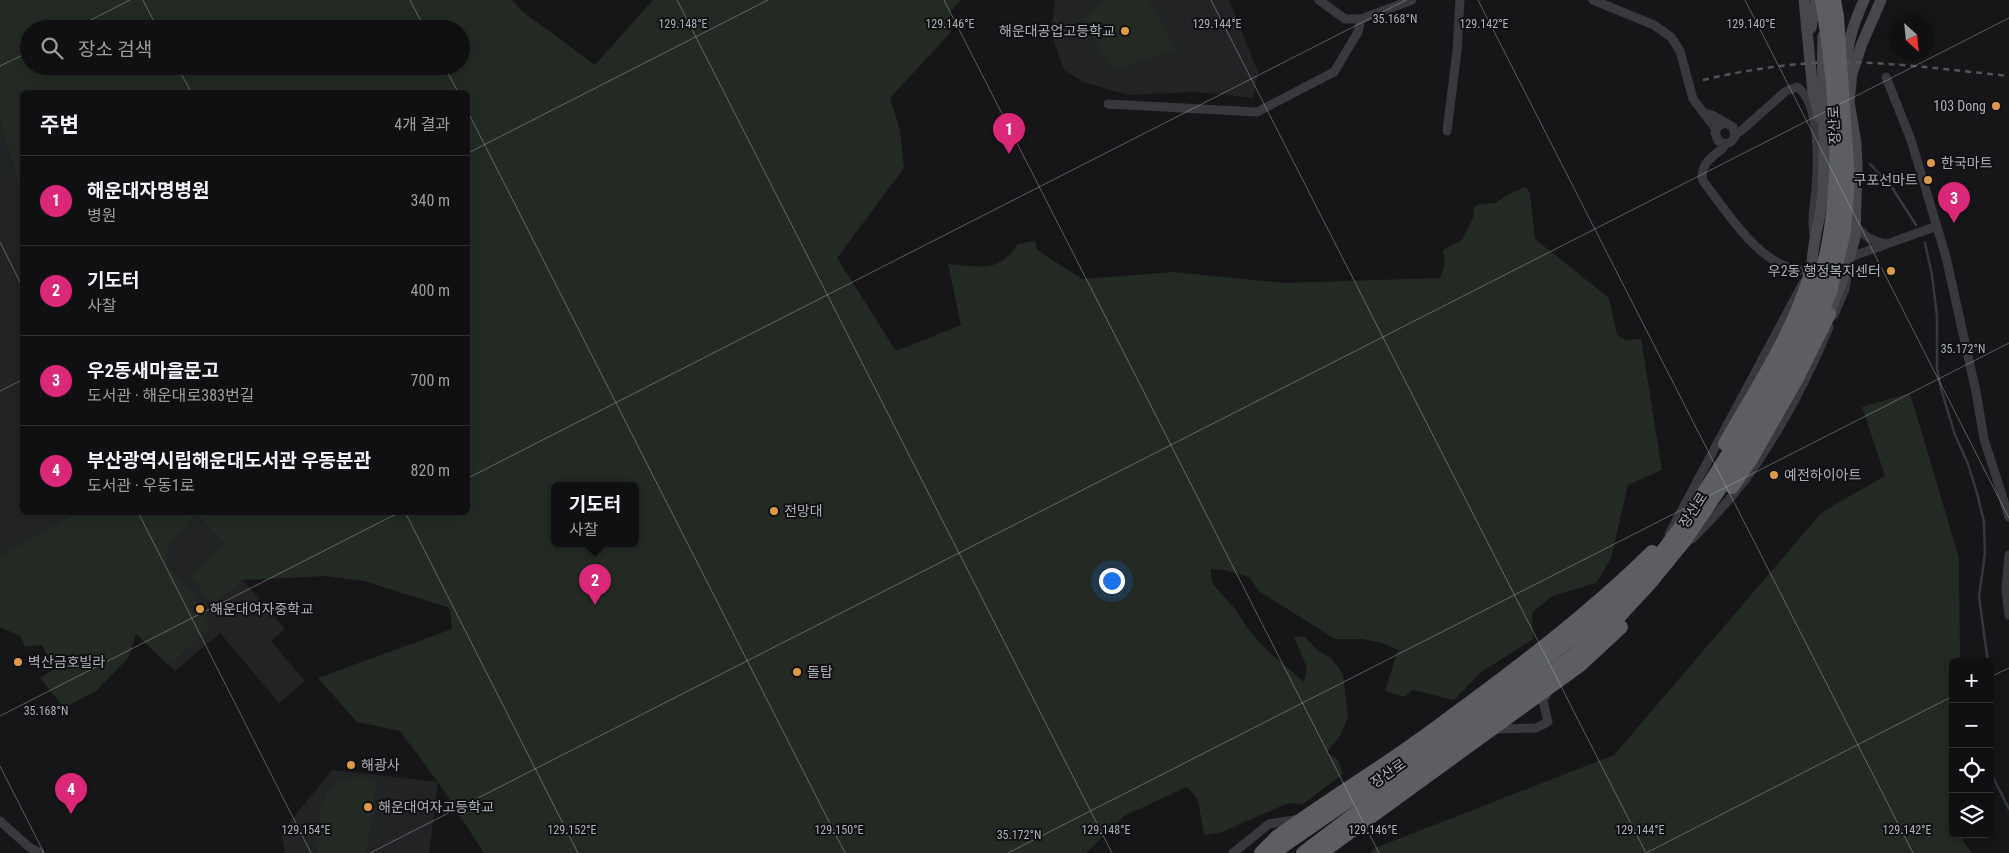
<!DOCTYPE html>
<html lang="ko">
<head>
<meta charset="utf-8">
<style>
	body { margin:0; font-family:"Roboto Condensed","Noto Sans KR",sans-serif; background:#19191b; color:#f1f3f6 }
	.controls { position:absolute; right:15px; bottom:15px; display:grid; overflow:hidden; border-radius:8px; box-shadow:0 2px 12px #0003 }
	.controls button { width:45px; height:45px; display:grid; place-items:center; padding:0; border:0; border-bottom:1px solid #303032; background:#101012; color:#f1f3f6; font:25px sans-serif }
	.compass { position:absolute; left:1889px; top:15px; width:45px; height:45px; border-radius:50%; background:#101012; box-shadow:0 2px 12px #0003; rotate:153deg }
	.you { position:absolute; left:1111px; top:580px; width:18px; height:18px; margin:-12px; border:4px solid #fff; border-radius:50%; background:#1a73e8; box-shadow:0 0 0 8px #1a73e833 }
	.badge { display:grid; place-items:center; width:32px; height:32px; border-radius:50%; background:#db2777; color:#fff; font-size:16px; font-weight:700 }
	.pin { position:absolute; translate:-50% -41px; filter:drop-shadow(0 1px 2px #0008) }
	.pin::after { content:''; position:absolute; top:26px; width:18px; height:15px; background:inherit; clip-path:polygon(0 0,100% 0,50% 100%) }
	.popup { position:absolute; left:551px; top:482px; width:88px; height:65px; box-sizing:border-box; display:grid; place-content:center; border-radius:8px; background:#101012; filter:drop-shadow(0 1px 4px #0005); font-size:16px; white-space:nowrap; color:#9c9d9f }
	.popup b { font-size:19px; color:#f1f3f6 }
	.popup::after { content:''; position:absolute; left:50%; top:100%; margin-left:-10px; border:10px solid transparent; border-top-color:#101012 }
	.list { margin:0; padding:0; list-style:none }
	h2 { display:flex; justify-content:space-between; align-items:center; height:65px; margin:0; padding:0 20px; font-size:21px }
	h2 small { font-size:16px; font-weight:400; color:#9c9d9f }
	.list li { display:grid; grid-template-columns:32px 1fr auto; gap:15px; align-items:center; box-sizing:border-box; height:90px; padding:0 20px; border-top:1px solid #303032 }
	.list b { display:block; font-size:19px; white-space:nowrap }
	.list p { margin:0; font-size:16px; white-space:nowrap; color:#9c9d9f }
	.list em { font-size:16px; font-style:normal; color:#9c9d9f }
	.icon { flex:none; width:28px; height:28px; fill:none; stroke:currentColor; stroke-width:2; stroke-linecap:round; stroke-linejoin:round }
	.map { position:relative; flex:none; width:2009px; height:853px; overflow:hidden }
	.search { position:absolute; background:#101012; box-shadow:0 2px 12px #0003; left:20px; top:20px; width:450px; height:55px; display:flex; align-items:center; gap:12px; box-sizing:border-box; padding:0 18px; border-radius:28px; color:#9c9d9f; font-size:19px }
	.panel { position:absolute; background:#101012; box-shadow:0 2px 12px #0003; left:20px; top:90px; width:450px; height:425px; border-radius:8px }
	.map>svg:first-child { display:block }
</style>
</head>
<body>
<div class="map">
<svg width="2009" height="853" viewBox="0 0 2009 853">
	<rect width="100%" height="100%" fill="#161618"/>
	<!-- built -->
	<g fill="#222325">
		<polygon points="1055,0 1229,0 1258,72 1253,98 1196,92 1128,95 1083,82 1064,70 1051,33"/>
		<polygon points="0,119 20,192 22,293 22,512 76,513 51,529 0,556"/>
		<polygon points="197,514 224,544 192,577 213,603 243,580 285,629 271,641 305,681 279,703 220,633 175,671 136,633 167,565 167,544"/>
		<polygon points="332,770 438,782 429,853 285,853 281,833"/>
	</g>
	<!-- green -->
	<g fill="#232a23" fill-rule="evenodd">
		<path d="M0 0H512L523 12 595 65 653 0H961L950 12 951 32 890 98 900 130 904 168 837 258 896 351 961 325 948 264C980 266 998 274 1018 244L1035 241 1037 250 1082 279 1173 272 1284 283 1440 278 1445 263 1443 250 1462 240 1474 216 1473 208 1480 204 1495 203 1506 196 1525 187 1530 193 1535 239 1609 298 1617 335 1626 340 1641 339 1662 470 1628 485 1611 558 1596 583 1552 596 1532 613 1533 639 1480 673 1454 700 1413 690 1404 697 1385 691 1398 650 1382 643 1363 639H1335L1259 591 1249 577 1224 570 1211 569C1210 586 1218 589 1228 601 1238 611 1244 624 1253 635 1268 653 1287 667 1304 682L1307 668 1294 637H1305L1318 651 1331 658 1343 674 1348 717 1340 736 1327 752 1338 760 1343 774 1303 804 1288 803 1220 833 1204 835 1198 800 1187 787 1124 816 1086 853H484L438 782 400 731 357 722 318 678 452 629 450 608 364 581 325 576 243 580 213 604 191 577 224 544 197 514 168 544 167 565 205 610 209 629 172 663H166L136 634 129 657 97 690 64 708 40 678 54 669 42 645 25 647 20 636 0 627V556L55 526 76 513 468 512V92H22V293L20 192 0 119ZM29 29H461V66H29ZM635 486V544H555V486Z"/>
		<polygon points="1106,0 1149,0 1176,50 1112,70 1083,18"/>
		<polygon points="1910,393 1959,558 1960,662 1953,662 1953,834 1963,834 1963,841 1972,853 1370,853 1375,848 1614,755 1822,512 1885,476 1862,407"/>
		<polygon points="358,777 377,781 366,853 319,853 316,842 321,823 320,809 329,790 338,782"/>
	</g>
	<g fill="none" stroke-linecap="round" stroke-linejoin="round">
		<!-- stream -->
		<g stroke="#313a3f" stroke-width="2.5">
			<polyline points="1870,164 1891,186 1916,225"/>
			<polyline points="1925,243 1932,275 1937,316 1937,368 1941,389 1955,435 1968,464 1977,493 1984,522 1985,553 1979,597 1988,662"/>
			<polyline points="1990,677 1993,706 1990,726"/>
			<polyline points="1990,771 2009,809"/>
		</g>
		<!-- minor -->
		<g stroke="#38393c" stroke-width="9">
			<polyline points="1319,0 1345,19 1361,19 1412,0"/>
			<polyline points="1593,0 1654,25 1671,37 1680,51 1693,99 1716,129"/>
			<polyline points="1886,77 1911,140 1946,257 1976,392 1984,439 2009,517"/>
			<polyline points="1108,104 1257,112 1334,72 1358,32 1361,19"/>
			<polyline points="1705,113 1712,115 1726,123"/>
			<polyline points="1447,131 1457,51 1460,0"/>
			<path d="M1735 134 1741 131 1786 91 1797 87C1820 101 1818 164 1816 188 1815 207 1811 215 1814 234"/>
			<path d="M1725 144 1718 141 1715 132 1718 126 1726 123 1733 127 1735 137 1731 142 1725 144 1723 148C1712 157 1699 165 1703 181 1729 214 1768 281 1817 269"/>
			<path d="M1856 225C1864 237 1872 241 1886 244"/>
			<polyline points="1845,259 1937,226"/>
			<polyline points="1834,315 1845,289 1847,278"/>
			<polyline points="1669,534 1803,283"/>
			<path d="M1692 539C1715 516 1739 491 1757 463 1785 421 1810 374 1829 327"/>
			<polyline points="2009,555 2006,590 2009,615"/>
			<polyline points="1493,731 1497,729 1536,728 1548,722 1543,701 1548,691"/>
			<polyline points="0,821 29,847 40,853"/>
			<polyline points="1233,853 1269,824 1300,819"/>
		</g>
		<!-- secondary -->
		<g stroke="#46484c" stroke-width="11">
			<polyline points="1804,0 1813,92 1819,117"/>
			<polyline points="1811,28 1816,0"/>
			<path d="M1846 73C1847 44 1852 27 1864 0"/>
			<polyline points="1849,101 1852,74 1861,46 1881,0"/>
			<path d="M1812 270C1811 243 1822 217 1823 190 1826 139 1821 88 1823 36"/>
			<polyline points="1829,314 1844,276 1855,238 1857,167 1856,143 1848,96"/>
		</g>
		<!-- trunk -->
		<g stroke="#5c5e64" stroke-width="14">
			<polyline points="1834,0 1837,17"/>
			<path d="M1725 444C1756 389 1795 331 1812 270"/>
			<polyline points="1751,459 1796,380 1829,314"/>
			<polyline points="1261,853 1277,837"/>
			<polyline points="1273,853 1360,793"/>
			<polyline points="1303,853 1369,803"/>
		</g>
		<!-- rail -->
		<path stroke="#515357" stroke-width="2.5" stroke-dasharray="6 5" stroke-linecap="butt" d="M1703 80C1746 70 1790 63 1835 62 1893 62 1951 70 2009 76"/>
		<!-- trunk-bridge -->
		<g stroke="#5c5e64" stroke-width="14">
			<polyline points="1732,487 1751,459"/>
			<path d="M1360 793C1413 756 1465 719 1517 680 1550 655 1584 631 1614 604 1664 558 1698 503 1733 446 1762 397 1795 348 1815 294 1847 205 1837 92 1822 0"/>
			<polyline points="1369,803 1570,658 1614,622 1650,583 1685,540 1729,475 1777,398 1808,340 1830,292 1844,231 1848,179 1837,17"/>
			<path d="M1277 837C1329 799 1385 766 1437 727 1511 673 1587 616 1652 552"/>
			<polyline points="1321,853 1580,665 1621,627"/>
		</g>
	</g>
	<!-- ticks -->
	<path fill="none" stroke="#aaafb6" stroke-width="1" stroke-opacity="0.45" d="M143 0 158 29M410 0 425 29M677 0 1112 853M944 0 1379 853M1211 0 1646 853M1478 0 1913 853M1745 0 2009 518M73 29 130 0M0 66 29 52M177 66 191 92M444 66 458 92M468 112 845 853M468 153 768 0M0 242 22 286M0 391 22 380M468 478 1406 0M138 512 311 853M405 512 578 853M1990 677 2009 668M0 716 400 512M0 766 44 853M370 853 2009 18M1008 853 2009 343M1646 853 1953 696"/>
	<!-- markers -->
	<g fill="#de9a48" stroke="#111113" stroke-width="2">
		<circle cx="1125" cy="31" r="5"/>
		<circle cx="1996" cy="106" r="5"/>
		<circle cx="1931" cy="163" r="5"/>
		<circle cx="1928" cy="180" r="5"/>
		<circle cx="1891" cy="271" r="5"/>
		<circle cx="1774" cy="475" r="5"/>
		<circle cx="774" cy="511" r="5"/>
		<circle cx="200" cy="609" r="5"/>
		<circle cx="18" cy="662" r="5"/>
		<circle cx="797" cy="672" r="5"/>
		<circle cx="351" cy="765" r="5"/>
		<circle cx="368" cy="807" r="5"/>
	</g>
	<g text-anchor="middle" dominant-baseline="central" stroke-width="4" stroke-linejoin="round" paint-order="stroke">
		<!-- poi labels -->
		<g font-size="14" fill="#aaafb6" stroke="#111113" text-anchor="start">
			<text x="1115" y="31" text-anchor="end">해운대공업고등학교</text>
			<text x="1986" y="106" text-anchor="end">103 Dong</text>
			<text x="1941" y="163">한국마트</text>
			<text x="1918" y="180" text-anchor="end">구포선마트</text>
			<text x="1881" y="271" text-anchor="end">우2동 행정복지센터</text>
			<text x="1784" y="475">예전하이아트</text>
			<text x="784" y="511">전망대</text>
			<text x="210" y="609">해운대여자중학교</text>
			<text x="28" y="662">벽산금호빌라</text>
			<text x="807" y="672">돌탑</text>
			<text x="361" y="765">해광사</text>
			<text x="378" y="807">해운대여자고등학교</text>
		</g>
		<!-- street labels -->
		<g font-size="14" fill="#aaafb6" stroke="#111113">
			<text transform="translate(1834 125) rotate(-93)">장산로</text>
			<text transform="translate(1693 510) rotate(-57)">장산로</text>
			<text transform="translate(1388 773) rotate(-35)">장산로</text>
		</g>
	</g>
	<g font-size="12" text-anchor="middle" fill="#aaafb6" stroke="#111113" stroke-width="4" stroke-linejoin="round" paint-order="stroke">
		<text x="1395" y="23">35.168°N</text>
		<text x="683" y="28">129.148°E</text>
		<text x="950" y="28">129.146°E</text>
		<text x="1217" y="28">129.144°E</text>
		<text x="1484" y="28">129.142°E</text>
		<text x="1751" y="28">129.140°E</text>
		<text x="1963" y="353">35.172°N</text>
		<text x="46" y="715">35.168°N</text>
		<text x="306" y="834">129.154°E</text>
		<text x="572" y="834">129.152°E</text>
		<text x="839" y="834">129.150°E</text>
		<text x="1106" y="834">129.148°E</text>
		<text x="1373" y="834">129.146°E</text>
		<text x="1640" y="834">129.144°E</text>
		<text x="1907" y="834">129.142°E</text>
		<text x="1019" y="839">35.172°N</text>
	</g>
</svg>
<div class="controls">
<button>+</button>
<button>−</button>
<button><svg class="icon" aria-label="locate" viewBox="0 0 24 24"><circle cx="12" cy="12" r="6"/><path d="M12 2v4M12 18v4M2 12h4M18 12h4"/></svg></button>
<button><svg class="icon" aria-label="layers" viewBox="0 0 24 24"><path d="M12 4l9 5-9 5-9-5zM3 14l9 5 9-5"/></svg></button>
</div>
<svg class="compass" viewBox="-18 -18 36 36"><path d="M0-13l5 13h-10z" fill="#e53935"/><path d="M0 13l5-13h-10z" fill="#9c9d9f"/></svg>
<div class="you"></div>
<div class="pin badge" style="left:1009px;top:154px">1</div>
<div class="pin badge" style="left:595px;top:605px">2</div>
<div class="popup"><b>기도터</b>사찰</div>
<div class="pin badge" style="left:1954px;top:223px">3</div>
<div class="pin badge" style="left:71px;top:814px">4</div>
<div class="search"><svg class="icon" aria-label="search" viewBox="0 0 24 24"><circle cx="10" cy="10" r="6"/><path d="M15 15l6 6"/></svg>장소 검색</div>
<section class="panel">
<h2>주변<small>4개 결과</small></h2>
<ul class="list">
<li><span class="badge">1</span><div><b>해운대자명병원</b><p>병원</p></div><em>340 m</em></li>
<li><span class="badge">2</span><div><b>기도터</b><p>사찰</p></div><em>400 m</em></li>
<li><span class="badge">3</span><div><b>우2동새마을문고</b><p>도서관 · 해운대로383번길</p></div><em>700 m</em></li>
<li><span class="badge">4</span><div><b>부산광역시립해운대도서관 우동분관</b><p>도서관 · 우동1로</p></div><em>820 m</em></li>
</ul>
</section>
</div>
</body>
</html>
